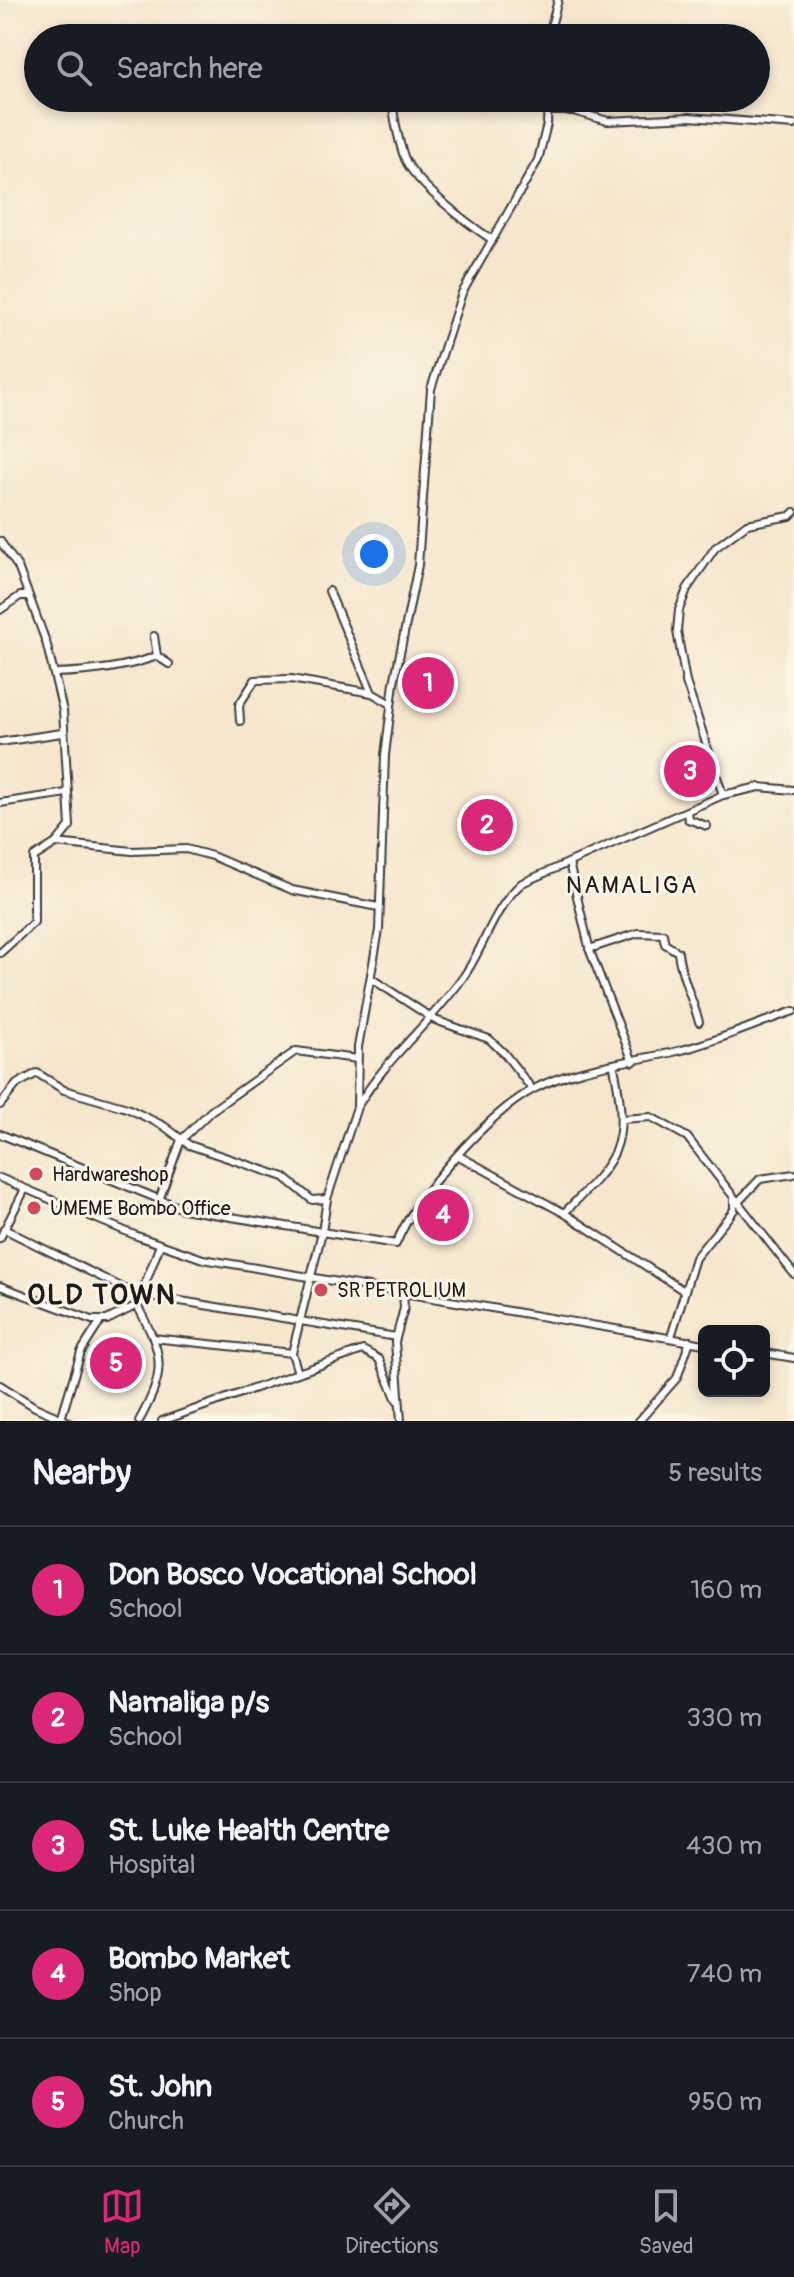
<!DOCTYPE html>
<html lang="en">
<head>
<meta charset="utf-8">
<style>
	body { margin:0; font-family:Pangolin,sans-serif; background:#20242c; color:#f1f3f6 }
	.controls { position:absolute; right:24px; bottom:24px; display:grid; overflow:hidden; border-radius:12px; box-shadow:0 4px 12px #0003 }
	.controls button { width:72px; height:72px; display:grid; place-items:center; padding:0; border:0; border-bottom:2px solid #363941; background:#171b24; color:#f1f3f6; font:40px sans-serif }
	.you { position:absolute; left:374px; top:554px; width:28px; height:28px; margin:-20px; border:6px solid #fff; border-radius:50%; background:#1a73e8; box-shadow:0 0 0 12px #1a73e833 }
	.badge { display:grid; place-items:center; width:52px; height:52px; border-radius:50%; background:#db2777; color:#fff; font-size:26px; font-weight:700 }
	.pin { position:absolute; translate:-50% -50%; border:4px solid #fff; box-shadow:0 2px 8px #0006 }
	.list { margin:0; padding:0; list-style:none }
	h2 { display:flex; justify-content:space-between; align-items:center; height:104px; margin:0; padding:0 32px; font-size:34px }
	h2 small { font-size:26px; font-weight:400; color:#9ea1a6 }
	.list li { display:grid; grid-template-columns:52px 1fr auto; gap:24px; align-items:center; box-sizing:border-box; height:128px; padding:0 32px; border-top:2px solid #363941 }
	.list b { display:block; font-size:30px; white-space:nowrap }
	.list p { margin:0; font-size:26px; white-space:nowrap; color:#9ea1a6 }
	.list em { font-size:26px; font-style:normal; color:#9ea1a6 }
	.icon { flex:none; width:44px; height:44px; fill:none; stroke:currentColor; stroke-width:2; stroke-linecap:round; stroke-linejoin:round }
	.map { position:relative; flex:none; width:794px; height:1421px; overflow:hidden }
	.search { position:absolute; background:#171b24; box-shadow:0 4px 12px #0003; left:24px; right:24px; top:24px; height:88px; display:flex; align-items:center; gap:20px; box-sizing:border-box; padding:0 28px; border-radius:44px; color:#9ea1a6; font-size:30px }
	.sheet { height:744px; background:#171b24 }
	nav { display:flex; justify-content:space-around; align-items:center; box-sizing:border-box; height:112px; border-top:2px solid #363941; background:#171b24; font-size:22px; color:#9ea1a6 }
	nav a { display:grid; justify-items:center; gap:4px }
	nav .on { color:#db2777 }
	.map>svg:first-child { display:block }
</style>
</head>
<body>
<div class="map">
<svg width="794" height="1421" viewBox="0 0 794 1421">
	<rect width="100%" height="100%" fill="#fcf5e5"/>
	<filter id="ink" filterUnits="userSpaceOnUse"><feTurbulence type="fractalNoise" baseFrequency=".0125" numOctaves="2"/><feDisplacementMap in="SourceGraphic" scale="16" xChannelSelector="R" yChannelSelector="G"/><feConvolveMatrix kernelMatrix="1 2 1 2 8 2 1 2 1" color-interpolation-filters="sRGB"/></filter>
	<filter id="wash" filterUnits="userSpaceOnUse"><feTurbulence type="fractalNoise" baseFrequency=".006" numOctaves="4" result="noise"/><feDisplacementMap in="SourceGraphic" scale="32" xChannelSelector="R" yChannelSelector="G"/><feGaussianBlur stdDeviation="1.8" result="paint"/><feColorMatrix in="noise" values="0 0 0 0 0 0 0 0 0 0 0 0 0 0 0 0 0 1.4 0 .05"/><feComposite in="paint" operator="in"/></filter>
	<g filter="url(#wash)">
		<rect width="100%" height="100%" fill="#f6e6cd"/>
	</g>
	<g filter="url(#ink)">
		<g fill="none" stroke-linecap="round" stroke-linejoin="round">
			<defs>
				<g id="minor">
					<polyline points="360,38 380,38"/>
					<polyline points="548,38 558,0"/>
					<path d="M391 98C395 119 397 139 405 159 416 184 468 224 491 239"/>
					<polyline points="548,111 573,111 608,121 690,117 794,125"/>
					<polyline points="0,541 18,567 29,596 46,642 63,711 70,826 56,843 34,857 34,922 0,953"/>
					<polyline points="329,591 372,693 391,704"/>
					<polyline points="0,610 20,596 29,596"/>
					<polyline points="157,656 169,664"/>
					<path d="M54 673C89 672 125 668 157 656L154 636"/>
					<polyline points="240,721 239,705 255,680 291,679 372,693"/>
					<polyline points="0,742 62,733"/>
					<polyline points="723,795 686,682 677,631 679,610 687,589 715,548 747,524 790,516 794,512"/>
					<polyline points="0,803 67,793"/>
					<polyline points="687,812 688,819 707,826"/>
					<polyline points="56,843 132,851 186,849 212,856 292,890 378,907"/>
					<polyline points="569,863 590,951 633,1062"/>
					<path d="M589 949 638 933 663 934 665 944 678 952C680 974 693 1000 699 1022"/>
					<polyline points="372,979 435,1020 489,1039 504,1053 532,1089"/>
					<path d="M359 1104C388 1056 432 1022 464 976 485 946 493 908 522 883L723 795 759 787 794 790"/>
					<polyline points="0,1105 17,1084 37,1073 64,1090 127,1108 164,1126 189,1145 284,1177 312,1200 327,1199"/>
					<polyline points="622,1119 651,1117 687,1137 794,1274"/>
					<polyline points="0,1134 183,1209 322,1232 327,1199 357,1107 358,1047 379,930 385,755 394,683 418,565 431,389 462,293 538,160 547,124 548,98"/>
					<polyline points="459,1156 564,1213 684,1291"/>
					<polyline points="0,1178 137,1236 203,1259 704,1344"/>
					<polyline points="159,1200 181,1140 211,1111 296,1051 357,1059"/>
					<polyline points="738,1202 760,1179 794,1174"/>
					<path d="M564 1213C619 1158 630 1147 614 1067"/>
					<polyline points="4,1229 133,1293 396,1337"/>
					<polyline points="0,1238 25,1189"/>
					<polyline points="0,1286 92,1320 107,1320 137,1305 160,1245"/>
					<path d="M137 1305C164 1356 167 1370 139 1421"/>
					<polyline points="671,1337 695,1258 734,1210 734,1198"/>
					<polyline points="153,1338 292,1353"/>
					<polyline points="764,1353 794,1358"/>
					<path d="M298 1373 292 1353 322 1232 396 1244C415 1196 487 1115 532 1090 573 1067 632 1062 678 1051 718 1041 755 1024 794 1011"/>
					<polyline points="0,1385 35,1407 67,1421"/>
					<polyline points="61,1419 81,1352 100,1322"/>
					<polyline points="162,1421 363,1350 379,1359 397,1400"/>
					<polyline points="401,1421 395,1342 404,1308 403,1291"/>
					<polyline points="639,1421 677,1378 690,1341"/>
				</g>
			</defs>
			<!-- minor casing -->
			<use href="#minor" stroke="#3d3a37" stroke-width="10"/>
			<!-- minor -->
			<use href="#minor" stroke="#fff" stroke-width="6"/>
		</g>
	</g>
	<!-- markers -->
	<g fill="#d1495b" stroke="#fcf5e5" stroke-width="3">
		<circle cx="36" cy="1174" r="8"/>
		<circle cx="34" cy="1208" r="8"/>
		<circle cx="321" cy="1290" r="8"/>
	</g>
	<g text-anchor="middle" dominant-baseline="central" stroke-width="6" stroke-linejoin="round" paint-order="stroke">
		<!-- poi labels -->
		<g font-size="20" fill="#1c1c1c" stroke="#fcf5e5" text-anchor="start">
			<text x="52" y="1174">Hardwareshop</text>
			<text x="50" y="1208">UMEME Bombo Office</text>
			<text x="337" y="1290">SR PETROLIUM</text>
		</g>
		<!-- quarter labels -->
		<g font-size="24" letter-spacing="2" fill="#1c1c1c" stroke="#fcf5e5">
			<text x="632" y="885">NAMALIGA</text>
		</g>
		<!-- district labels -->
		<g font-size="28" font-weight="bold" letter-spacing="2" fill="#1c1c1c" stroke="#fcf5e5">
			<text x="102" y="1295">OLD TOWN</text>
		</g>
	</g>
</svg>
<div class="controls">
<button><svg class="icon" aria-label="locate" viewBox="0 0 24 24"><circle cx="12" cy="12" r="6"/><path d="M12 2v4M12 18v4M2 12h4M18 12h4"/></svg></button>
</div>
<div class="you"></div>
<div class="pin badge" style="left:428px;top:683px">1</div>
<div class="pin badge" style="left:487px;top:825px">2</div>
<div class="pin badge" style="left:690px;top:771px">3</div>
<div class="pin badge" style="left:443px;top:1215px">4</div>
<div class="pin badge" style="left:116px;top:1363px">5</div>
<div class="search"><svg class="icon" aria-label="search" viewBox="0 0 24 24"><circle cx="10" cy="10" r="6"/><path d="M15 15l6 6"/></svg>Search here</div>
</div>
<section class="sheet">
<h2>Nearby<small>5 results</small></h2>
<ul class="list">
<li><span class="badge">1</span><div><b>Don Bosco Vocational School</b><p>School</p></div><em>160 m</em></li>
<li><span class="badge">2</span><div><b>Namaliga p/s</b><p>School</p></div><em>330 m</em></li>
<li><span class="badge">3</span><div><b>St. Luke Health Centre</b><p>Hospital</p></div><em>430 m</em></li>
<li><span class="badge">4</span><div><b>Bombo Market</b><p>Shop</p></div><em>740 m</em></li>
<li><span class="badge">5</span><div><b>St. John</b><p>Church</p></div><em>950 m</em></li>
</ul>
</section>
<nav>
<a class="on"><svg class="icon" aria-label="map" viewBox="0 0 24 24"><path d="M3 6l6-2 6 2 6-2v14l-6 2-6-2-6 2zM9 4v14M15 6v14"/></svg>Map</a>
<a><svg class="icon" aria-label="directions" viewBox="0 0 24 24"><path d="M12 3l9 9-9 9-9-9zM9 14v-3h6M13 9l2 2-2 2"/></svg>Directions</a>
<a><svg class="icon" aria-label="saved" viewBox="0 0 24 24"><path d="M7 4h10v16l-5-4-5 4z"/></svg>Saved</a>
</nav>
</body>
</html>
